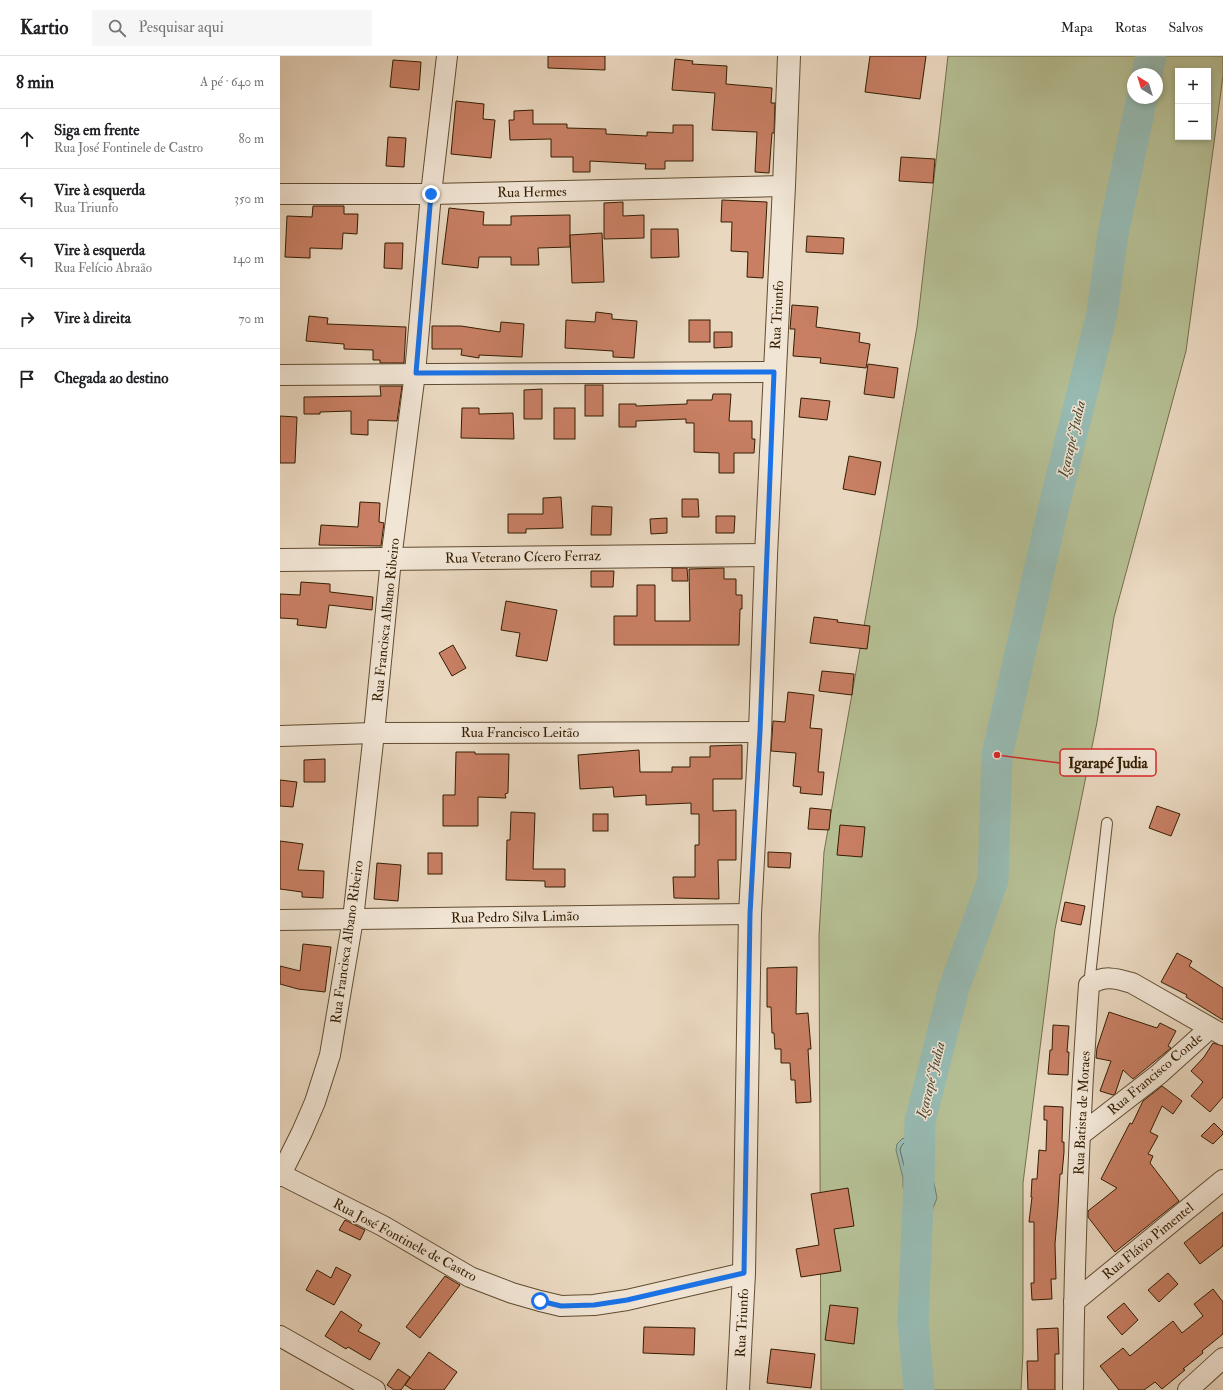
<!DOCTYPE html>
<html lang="pt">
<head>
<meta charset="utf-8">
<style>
	body { margin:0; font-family:"IM FELL Double Pica",serif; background:#f6f6f6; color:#202124 }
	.controls { position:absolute; right:12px; top:12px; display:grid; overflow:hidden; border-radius:0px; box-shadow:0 2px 6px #0003 }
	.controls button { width:36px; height:36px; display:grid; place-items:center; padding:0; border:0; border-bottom:1px solid #e0e0e0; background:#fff; color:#202124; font:20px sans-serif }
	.compass { position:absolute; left:847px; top:12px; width:36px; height:36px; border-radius:50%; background:#fff; box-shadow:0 2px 6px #0003; rotate:322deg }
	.stop { position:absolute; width:12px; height:12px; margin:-9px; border:3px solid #1a73e8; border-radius:50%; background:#fff }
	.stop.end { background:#1a73e8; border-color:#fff; box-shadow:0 1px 4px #0008 }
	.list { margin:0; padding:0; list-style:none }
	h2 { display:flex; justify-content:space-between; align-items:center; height:52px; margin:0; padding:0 16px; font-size:17px }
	h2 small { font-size:13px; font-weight:400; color:#757577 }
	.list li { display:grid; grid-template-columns:26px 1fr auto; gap:12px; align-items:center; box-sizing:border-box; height:60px; padding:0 16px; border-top:1px solid #e0e0e0 }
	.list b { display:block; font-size:15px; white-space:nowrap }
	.list p { margin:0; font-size:13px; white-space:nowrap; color:#757577 }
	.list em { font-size:13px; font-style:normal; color:#757577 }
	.icon { flex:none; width:22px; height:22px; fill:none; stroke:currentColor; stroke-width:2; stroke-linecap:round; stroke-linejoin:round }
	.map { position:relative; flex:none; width:943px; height:1334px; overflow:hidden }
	header { display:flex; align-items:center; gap:24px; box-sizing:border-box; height:56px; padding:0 20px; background:#fff; border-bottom:1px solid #e0e0e0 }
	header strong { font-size:19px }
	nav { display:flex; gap:22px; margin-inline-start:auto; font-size:14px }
	.search { width:280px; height:36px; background:#f6f6f6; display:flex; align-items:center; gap:10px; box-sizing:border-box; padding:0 14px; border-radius:0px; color:#757577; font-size:15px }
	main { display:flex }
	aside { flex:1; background:#fff }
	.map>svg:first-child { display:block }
</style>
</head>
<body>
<header>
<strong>Kartio</strong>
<div class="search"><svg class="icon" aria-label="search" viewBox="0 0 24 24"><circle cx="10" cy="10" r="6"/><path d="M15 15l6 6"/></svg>Pesquisar aqui</div>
<nav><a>Mapa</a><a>Rotas</a><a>Salvos</a></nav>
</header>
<main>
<aside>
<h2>8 min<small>A pé · 640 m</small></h2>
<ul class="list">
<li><svg class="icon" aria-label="ahead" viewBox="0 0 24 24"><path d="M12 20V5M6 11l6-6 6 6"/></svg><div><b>Siga em frente</b><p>Rua José Fontinele de Castro</p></div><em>80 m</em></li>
<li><svg class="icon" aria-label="left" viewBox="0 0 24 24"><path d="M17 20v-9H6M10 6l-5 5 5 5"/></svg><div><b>Vire à esquerda</b><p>Rua Triunfo</p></div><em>350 m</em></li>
<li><svg class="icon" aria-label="left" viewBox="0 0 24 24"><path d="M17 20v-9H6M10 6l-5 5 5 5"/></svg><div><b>Vire à esquerda</b><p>Rua Felício Abraão</p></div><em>140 m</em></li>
<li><svg class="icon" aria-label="right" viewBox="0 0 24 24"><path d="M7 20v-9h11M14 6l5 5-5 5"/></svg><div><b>Vire à direita</b></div><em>70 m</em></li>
<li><svg class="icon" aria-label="arrive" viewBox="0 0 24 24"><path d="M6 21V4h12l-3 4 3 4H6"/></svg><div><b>Chegada ao destino</b></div></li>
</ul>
</aside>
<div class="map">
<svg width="943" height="1334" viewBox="0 0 943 1334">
	<rect width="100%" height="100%" fill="#e9d7bf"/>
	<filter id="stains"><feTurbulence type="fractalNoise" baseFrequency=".005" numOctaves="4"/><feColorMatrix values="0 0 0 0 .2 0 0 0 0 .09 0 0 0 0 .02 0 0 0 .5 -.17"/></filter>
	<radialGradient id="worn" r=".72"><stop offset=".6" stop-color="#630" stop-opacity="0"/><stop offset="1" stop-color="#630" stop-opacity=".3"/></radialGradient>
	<!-- green -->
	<path fill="#b5be93" stroke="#746e4a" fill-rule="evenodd" d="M668 0H943V20L906 295 834 561 817 666 775 873 743 1127V1296L741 1334H541L539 879 544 796 637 271ZM898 15H928V81H898ZM853 18H877V42H853Z"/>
	<!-- water -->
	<polygon fill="#97bab2" stroke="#6f7b6b" points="642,1078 649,1079 652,1085 650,1107 657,1142 650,1160 644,1173 644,1190 638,1195 632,1196 629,1191 629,1184 635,1173 635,1160 627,1139 623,1131 623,1122 616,1094 617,1088 622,1083 631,1079"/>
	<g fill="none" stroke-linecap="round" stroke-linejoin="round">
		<!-- shore -->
		<g stroke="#666c5a" stroke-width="1">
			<path d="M642 1082 646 1083 648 1086 646 1107 652 1142 647 1159 641 1166 640 1165 637 1150 627 1130V1121L620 1094C622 1084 633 1082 642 1082Z"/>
			<polygon points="634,1087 641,1087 642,1089 641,1108 647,1141 643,1149 641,1148 632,1129 632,1120 625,1094 628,1091"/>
		</g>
		<!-- river -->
		<g stroke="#97bab2" stroke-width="31">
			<polyline points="867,18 871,0"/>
			<polyline points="639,1334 633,1266 639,1125 640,1065 674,932 713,824 717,699 772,458 822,257 833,178 862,42"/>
		</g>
	</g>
	<!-- building -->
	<g fill="#c87f64" stroke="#341d01">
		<polygon points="268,0 325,0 325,14 268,12"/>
		<polygon points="590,0 646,0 640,43 585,36"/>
		<polygon points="395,3 413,5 412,8 447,10 446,28 492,32 491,47 495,47 494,77 492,77 489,117 475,116 477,76 432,74 435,37 392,34"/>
		<polygon points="113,4 141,6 139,34 110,31"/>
		<polygon points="176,45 204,48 203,63 215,64 211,102 171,98"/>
		<polygon points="253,54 253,68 287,68 287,72 326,73 326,78 367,80 367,76 393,77 393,69 413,69 413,105 385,105 385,113 365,113 366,108 310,105 310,116 293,116 293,101 271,101 271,83 230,84 229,64 234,64 234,55"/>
		<polygon points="108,81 126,82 124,111 106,110"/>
		<polygon points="621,101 655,103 653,127 619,125"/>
		<polygon points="442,144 487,146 483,222 467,221 468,196 451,195 452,166 441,166"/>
		<polygon points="343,146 343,160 364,159 364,182 324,183 324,147"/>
		<polygon points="33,150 64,150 64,158 78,158 77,178 63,177 62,193 30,192 30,202 5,201 7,160 32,161"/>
		<polygon points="169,152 204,156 203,169 231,169 231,160 290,159 290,191 258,192 259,209 231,209 231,201 199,201 198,212 162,208"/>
		<polygon points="371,173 398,173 399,201 371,202"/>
		<polygon points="322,177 324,226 292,227 290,179"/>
		<polygon points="527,180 564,182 563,198 526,196"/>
		<polygon points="105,187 123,187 122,213 104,212"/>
		<polygon points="512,249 538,251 536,271 580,277 579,286 590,288 586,312 540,307 541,302 513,300 515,273 510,273"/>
		<polygon points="316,256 332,258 332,263 357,265 354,302 333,301 333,295 285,292 286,264 315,266"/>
		<polygon points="29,260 48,262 47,268 126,271 124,307 100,307 100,304 93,304 93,294 64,293 64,288 26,285"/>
		<rect x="409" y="264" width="21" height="22"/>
		<polygon points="221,266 244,268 242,301 199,299 199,302 181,299 182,293 152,293 152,270 181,270 220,276"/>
		<polygon points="434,276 452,276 452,291 434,292"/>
		<polygon points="588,308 618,312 614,342 584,338"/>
		<rect x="305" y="329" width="18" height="31"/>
		<polygon points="100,330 122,330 117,365 88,364 88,379 71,378 71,355 40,356 40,358 24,358 24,341 101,340"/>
		<polygon points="262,333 262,363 244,363 244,334"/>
		<polygon points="433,338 451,338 449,365 472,365 472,383 475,383 474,397 454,397 454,417 439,417 439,397 414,396 414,367 406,367 406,363 356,365 356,371 339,371 339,348 356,348 356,350 407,348 407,344 432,344"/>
		<polygon points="521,342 550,345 547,364 519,361"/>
		<polygon points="182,352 199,352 199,358 233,357 234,383 181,382"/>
		<rect x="274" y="352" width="21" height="31"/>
		<polygon points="0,360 17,361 15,407 0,407"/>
		<polygon points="569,400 601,406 595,439 563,433"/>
		<polygon points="281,441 283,472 246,473 246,477 228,477 228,458 263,458 263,442"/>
		<polygon points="402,443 418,443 419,461 402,461"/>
		<polygon points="80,446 100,447 99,466 104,467 101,490 39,489 41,469 78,471"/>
		<polygon points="312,450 332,451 331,479 311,479"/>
		<polygon points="436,460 455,460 454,477 436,477"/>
		<polygon points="387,462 387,477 371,478 370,463"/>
		<polygon points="392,512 407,512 408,525 392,525"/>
		<polygon points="444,512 444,523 456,523 456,539 462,539 462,553 460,553 459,589 334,589 334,560 357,560 357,529 375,529 375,565 410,565 409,513"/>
		<polygon points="311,515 334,515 333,531 311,531"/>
		<polygon points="21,526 50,528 50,536 93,541 92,554 49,549 46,572 17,569 18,563 0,562 0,538 20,539"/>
		<polygon points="226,545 277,554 267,605 236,600 240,577 221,574"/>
		<polygon points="534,561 558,564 557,566 590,570 587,593 530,587"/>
		<polygon points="173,589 186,612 172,620 159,597"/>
		<polygon points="542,615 574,618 572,639 539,635"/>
		<polygon points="508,636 534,639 530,672 542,673 538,716 544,716 542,739 520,737 521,731 513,730 516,697 491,695 493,665 505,666"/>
		<polygon points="462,689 462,723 433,723 433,755 456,754 456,804 438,804 439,843 394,842 393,821 415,821 415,789 419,789 419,758 411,758 411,747 366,749 366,739 334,741 333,731 300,733 298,699 359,694 360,716 392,716 392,711 410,711 410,701 430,701 430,690"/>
		<polygon points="176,696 195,696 195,698 229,698 228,737 225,738 226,742 198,741 198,770 163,770 163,739 175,739"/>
		<polygon points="45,703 45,726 24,726 24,704"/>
		<polygon points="0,724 17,726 13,751 0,750"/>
		<polygon points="877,750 900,758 891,780 869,772"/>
		<polygon points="530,752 551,754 549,774 528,773"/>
		<polygon points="231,756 255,757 253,813 285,813 285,831 265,831 265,825 226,824 227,784 230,784"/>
		<rect x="313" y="758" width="15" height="17"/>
		<polygon points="560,769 585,771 582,801 557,799"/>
		<polygon points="0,785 23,788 18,814 44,815 43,842 22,841 22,836 0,833"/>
		<polygon points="488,796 511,797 510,812 488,811"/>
		<rect x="148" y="797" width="14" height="21"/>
		<polygon points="97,807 121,809 118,845 94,843"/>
		<polygon points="785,846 805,850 801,869 781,865"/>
		<polygon points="23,888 51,891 45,936 18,933 0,928 0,910 20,915"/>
		<polygon points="897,897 912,905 909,910 943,932 943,964 906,941 907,939 881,926"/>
		<polygon points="517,911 516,958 528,957 531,993 528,993 531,1046 516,1047 515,1024 511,1024 510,1007 501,1007 501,993 495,993 494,977 492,977 491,951 487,951 487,912"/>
		<polygon points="829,956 877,972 880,967 896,975 888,990 891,992 853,1023 843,1014 835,1038 833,1039 820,1035 831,1005 816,1002 817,992"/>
		<polygon points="773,969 789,970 787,996 789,996 788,1019 768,1018 770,994 772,994"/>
		<polygon points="933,987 943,990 943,1041 930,1056 911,1040 923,1026 911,1015 924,1001"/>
		<polygon points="882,1030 902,1045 893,1058 882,1050 870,1076 878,1080 868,1098 873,1100 870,1107 899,1145 835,1196 808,1161 808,1155 837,1132 821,1123 850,1067 852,1068 863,1045"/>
		<polygon points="764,1050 783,1051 782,1086 784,1086 784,1096 782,1118 780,1118 778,1152 775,1188 776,1223 771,1223 772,1243 752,1244 751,1227 754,1227 754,1166 749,1166 752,1141 751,1141 752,1123 757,1123 759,1094 766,1095 767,1064 764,1064"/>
		<polygon points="934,1067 943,1076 943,1078 933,1088 921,1080"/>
		<polygon points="568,1132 574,1170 554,1173 561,1215 521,1221 516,1193 539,1189 531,1138"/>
		<polygon points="943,1156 943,1190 920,1208 904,1187"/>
		<polygon points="65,1164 85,1174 80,1184 59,1174"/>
		<polygon points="56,1211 71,1219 54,1249 26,1234 37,1214 51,1222"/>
		<polygon points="888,1217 898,1228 879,1246 868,1234"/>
		<polygon points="165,1220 180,1229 140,1282 126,1271"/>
		<polygon points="933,1233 943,1246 943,1278 922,1295 923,1297 903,1313 905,1314 882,1333 875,1326 864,1334 839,1334 820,1310 843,1292 850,1300 893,1265 902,1277 923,1260 914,1248"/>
		<polygon points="844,1247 858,1264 842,1279 827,1261"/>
		<polygon points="550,1249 578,1252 574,1288 545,1284"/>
		<polygon points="61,1255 82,1269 78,1275 100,1287 90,1304 68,1291 66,1293 45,1280"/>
		<polygon points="364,1271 415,1272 414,1299 363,1297"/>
		<polygon points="778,1272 779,1298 775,1298 775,1334 748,1334 747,1305 758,1305 757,1273"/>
		<polygon points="491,1293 535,1298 531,1332 487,1327"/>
		<polygon points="149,1296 177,1316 164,1334 133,1334 125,1329"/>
		<polygon points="118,1313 130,1321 121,1334 114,1334 107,1329"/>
	</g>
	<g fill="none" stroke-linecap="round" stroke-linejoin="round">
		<defs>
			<polyline id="service" points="809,929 827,767"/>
			<g id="minor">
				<polyline points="0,138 151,138 504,130"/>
				<polyline points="0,319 494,316"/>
				<polyline points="0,680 94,677 480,676"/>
				<polyline points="0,864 470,858"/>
				<polyline points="800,1079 879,1018 930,972"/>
				<polyline points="0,1118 103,1170 190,1221 232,1237 260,1245 281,1250 314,1249 347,1244 464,1217"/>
				<polyline points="0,1120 22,1076 35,1046 50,999 73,863 94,677 111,503 135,317 151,138 167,0"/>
				<polyline points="794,1246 943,1124"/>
				<polyline points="0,1280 95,1334"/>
				<path d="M793 1334C794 1199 799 1064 809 929 824 919 835 922 852 927L943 979"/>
				<polyline points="908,1334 943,1302"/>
			</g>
			<g id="tertiary">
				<polyline points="0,504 486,499"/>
				<polyline points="458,1334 464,1217 470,858 480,676 486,499 504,130 509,0"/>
			</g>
		</defs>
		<!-- service casing -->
		<use href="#service" stroke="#614c30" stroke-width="12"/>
		<!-- minor casing -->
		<use href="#minor" stroke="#614c30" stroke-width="22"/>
		<!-- tertiary casing -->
		<use href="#tertiary" stroke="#614c30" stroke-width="24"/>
		<!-- service -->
		<use href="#service" stroke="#f1e5d5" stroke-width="10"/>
		<!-- minor -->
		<use href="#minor" stroke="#f1e5d5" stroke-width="20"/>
		<!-- tertiary -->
		<use href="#tertiary" stroke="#f1e5d5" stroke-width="22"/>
	</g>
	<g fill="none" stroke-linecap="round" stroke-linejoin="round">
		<!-- route -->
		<polyline stroke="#1a73e8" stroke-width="5" points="151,138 136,317 494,316 480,676 470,858 464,1217 347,1244 314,1249 281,1250 260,1245"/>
	</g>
	<g text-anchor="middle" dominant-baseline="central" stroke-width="3" stroke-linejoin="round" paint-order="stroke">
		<!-- street labels -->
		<g font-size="14" fill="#341d01" stroke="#f1e5d5">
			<text transform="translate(252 136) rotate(-1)">Rua Hermes</text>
			<text transform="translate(497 259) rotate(-87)">Rua Triunfo</text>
			<text transform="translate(243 501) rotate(-1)">Rua Veterano Cícero Ferraz</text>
			<text transform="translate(106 564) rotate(-84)">Rua Francisca Albano Ribeiro</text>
			<text x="240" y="676">Rua Francisco Leitão</text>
			<text transform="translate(235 861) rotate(-1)">Rua Pedro Silva Limão</text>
			<text transform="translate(67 886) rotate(-82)">Rua Francisca Albano Ribeiro</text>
			<text transform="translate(875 1018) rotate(-40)">Rua Francisco Conde</text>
			<text transform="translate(802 1057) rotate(-87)">Rua Batista de Moraes</text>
			<text transform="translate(125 1184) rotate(28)">Rua José Fontinele de Castro</text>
			<text transform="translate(868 1185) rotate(-39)">Rua Flávio Pimentel</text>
			<text transform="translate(462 1267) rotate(-87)">Rua Triunfo</text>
		</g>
		<!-- water labels -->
		<g font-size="15" font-style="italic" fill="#524c36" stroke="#f1e5d5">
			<text transform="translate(792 383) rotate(-77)">Igarapé Judia</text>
			<text transform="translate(651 1024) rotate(-76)">Igarapé Judia</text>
		</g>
	</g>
	<!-- callouts -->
	<path fill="none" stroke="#d62828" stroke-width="1.5" d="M717 699L780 707"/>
	<circle fill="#d62828" stroke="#f1e5d5" stroke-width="1.5" cx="717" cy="699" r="4"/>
	<rect fill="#f1e5d5" stroke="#d62828" stroke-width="1.5" x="780" y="693" width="96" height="27" rx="4"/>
	<g font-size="15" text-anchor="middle" font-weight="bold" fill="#341d01">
		<text x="828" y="712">Igarapé Judia</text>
	</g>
	<rect width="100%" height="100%" filter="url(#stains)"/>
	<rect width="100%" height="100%" fill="url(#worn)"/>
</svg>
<div class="controls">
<button>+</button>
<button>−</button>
</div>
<svg class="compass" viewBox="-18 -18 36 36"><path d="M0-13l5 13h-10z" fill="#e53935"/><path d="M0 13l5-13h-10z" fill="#757577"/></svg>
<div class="stop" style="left:260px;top:1245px"></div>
<div class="stop end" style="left:151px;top:138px"></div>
</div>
</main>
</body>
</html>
